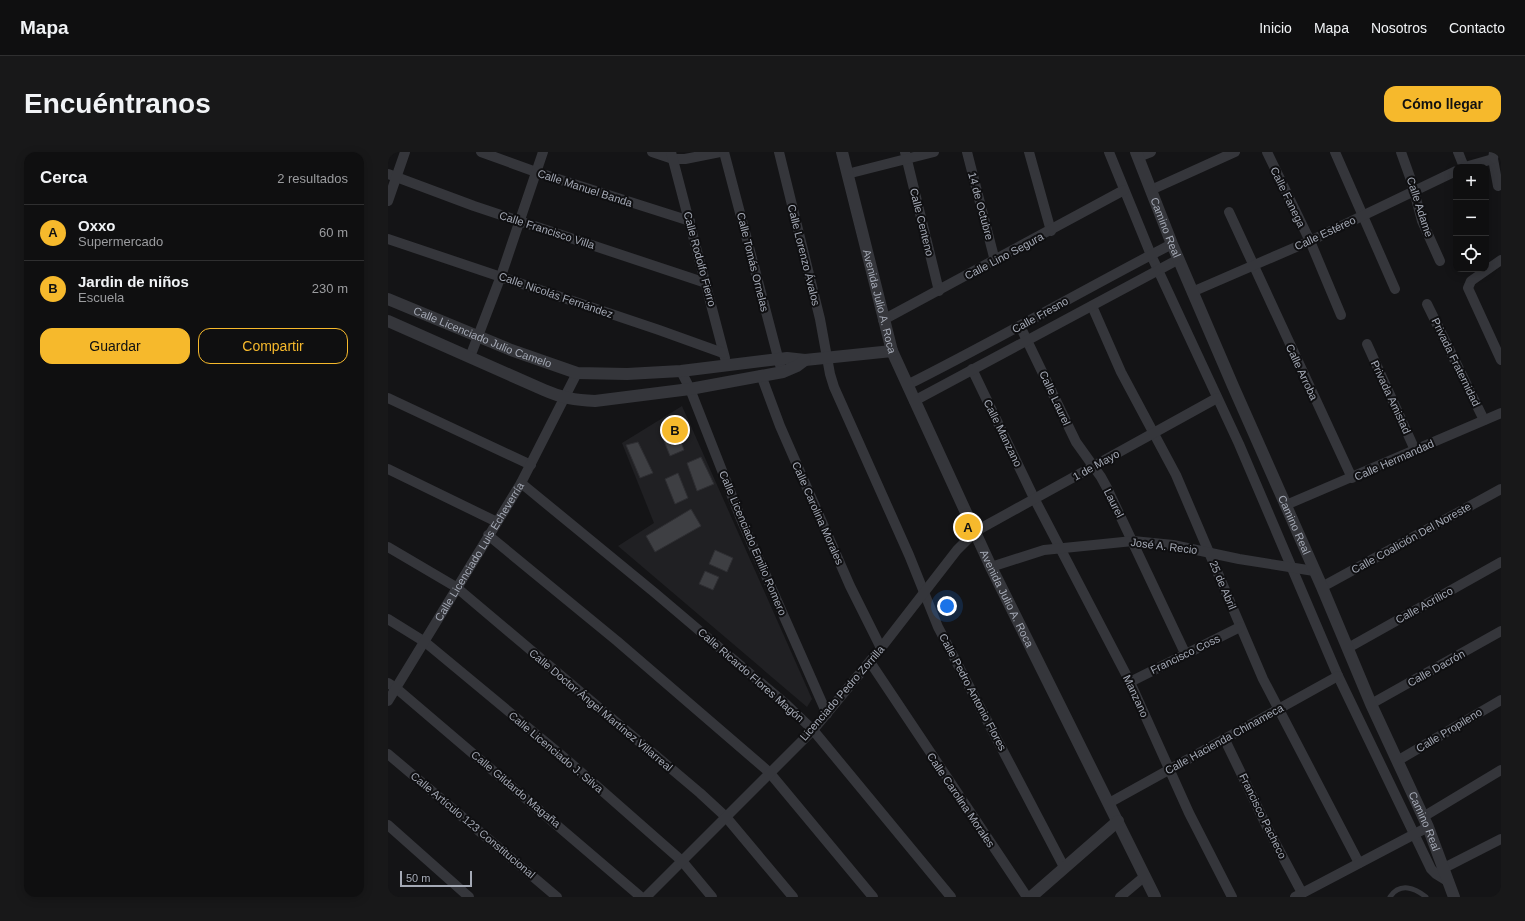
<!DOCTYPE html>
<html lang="es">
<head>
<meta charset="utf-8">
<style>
	body { margin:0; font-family:Arial,sans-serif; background:#181819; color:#f1f3f6 }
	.controls { position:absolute; right:12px; top:12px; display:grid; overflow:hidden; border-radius:8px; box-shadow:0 2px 10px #0003 }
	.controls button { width:36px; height:36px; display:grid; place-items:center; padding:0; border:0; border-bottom:1px solid #2f2f30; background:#0f0f10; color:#f1f3f6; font:20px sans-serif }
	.scale { position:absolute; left:12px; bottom:10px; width:72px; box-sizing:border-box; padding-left:4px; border:2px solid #a5aab6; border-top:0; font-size:11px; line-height:14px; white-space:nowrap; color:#a5aab6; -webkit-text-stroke:3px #0f0f11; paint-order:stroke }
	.you { position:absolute; left:559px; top:454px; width:14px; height:14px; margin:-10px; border:3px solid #fff; border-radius:50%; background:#1a73e8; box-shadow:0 0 0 6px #1a73e833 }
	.badge { display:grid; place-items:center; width:26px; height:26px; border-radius:50%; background:#f6b92c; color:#111; font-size:13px; font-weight:700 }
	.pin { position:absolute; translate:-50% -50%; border:2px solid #fff; box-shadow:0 1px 4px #0006 }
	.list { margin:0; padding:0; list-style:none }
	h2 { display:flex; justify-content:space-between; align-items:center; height:52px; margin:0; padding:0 16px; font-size:17px }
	h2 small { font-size:13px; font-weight:400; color:#9b9c9f }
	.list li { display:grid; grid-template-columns:26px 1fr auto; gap:12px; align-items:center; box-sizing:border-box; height:56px; padding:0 16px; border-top:1px solid #2f2f30 }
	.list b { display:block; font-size:15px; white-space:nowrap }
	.list p { margin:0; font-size:13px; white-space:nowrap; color:#9b9c9f }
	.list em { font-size:13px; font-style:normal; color:#9b9c9f }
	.actions { display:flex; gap:8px; padding:12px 16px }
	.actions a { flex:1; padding:9px 0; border:1px solid #f6b92c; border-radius:12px; text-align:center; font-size:14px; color:#f6b92c }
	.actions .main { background:#f6b92c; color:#111 }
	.icon { flex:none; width:22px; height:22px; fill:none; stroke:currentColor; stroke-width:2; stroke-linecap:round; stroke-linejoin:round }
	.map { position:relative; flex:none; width:1113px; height:745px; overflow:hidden; border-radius:12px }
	header { display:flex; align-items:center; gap:24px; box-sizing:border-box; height:56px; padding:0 20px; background:#0f0f10; border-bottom:1px solid #2f2f30 }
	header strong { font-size:19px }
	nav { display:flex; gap:22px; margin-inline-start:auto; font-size:14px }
	.intro { display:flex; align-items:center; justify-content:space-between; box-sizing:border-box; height:96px; padding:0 24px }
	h1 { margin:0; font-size:28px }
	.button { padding:10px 18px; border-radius:12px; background:#f6b92c; color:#111; font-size:14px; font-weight:700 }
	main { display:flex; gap:24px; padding:0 24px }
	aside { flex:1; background:#0f0f10; border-radius:12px; box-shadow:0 2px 10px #0003 }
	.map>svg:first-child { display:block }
</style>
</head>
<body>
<header>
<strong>Mapa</strong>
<nav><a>Inicio</a><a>Mapa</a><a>Nosotros</a><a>Contacto</a></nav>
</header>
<div class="intro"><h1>Encuéntranos</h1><a class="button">Cómo llegar</a></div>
<main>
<aside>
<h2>Cerca<small>2 resultados</small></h2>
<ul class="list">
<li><span class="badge">A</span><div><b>Oxxo</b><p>Supermercado</p></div><em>60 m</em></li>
<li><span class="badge">B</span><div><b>Jardin de niños</b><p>Escuela</p></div><em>230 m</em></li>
</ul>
<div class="actions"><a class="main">Guardar</a><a>Compartir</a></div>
</aside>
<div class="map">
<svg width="1113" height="745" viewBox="0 0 1113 745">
	<rect width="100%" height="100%" fill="#141416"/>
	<!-- built -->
	<polygon fill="#202023" points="294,254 424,547 419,555 230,394 266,371 234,291"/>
	<!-- building -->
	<g fill="#3e3f43" stroke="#2e2e32">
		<polygon points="287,273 296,298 282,304 272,279"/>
		<polygon points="250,290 265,321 252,326 238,293"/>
		<polygon points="313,305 326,332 309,339 299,311"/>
		<polygon points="290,321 300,346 287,352 277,327"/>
		<polygon points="303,357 313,374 267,400 258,384"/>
		<polygon points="327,398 345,406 339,420 321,412"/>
		<polygon points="317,419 331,425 325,438 311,432"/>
	</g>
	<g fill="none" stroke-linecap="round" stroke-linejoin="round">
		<!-- service -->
		<path stroke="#35363b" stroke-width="5" d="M1002 745C1012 730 1027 736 1038 745"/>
		<!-- minor -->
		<g stroke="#35363b" stroke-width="10">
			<polyline points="93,0 148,20 302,69"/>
			<polyline points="264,0 285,7 297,7 332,0"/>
			<polyline points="283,0 337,206"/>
			<polyline points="336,0 392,213"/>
			<polyline points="391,0 432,167 442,222 446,235 521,403 550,475 676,715"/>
			<polyline points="517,0 551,139"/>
			<polyline points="579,0 607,109"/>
			<polyline points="641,0 663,79"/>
			<polyline points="721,0 763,103 851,292 950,524 1043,717 1048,722 1061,730"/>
			<polyline points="879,0 922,89 953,163"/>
			<polyline points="947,0 1007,137"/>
			<polyline points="1013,0 1023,28 1034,69 1052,109"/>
			<polyline points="1070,0 1076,15"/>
			<polyline points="1106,0 1105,7 1110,34"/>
			<polyline points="750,5 763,0"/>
			<polyline points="1077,15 1105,7"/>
			<polyline points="0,22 86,54 318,131"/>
			<polyline points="459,22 546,0"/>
			<polyline points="763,38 847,0"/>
			<polyline points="0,49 17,0"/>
			<polyline points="841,60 964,326"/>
			<polyline points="0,87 271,178 335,201"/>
			<polyline points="1113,108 1083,129 1080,136 1113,208"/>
			<polyline points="804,140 922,89 1068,19"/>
			<polyline points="1039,152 1096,268"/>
			<polyline points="704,154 733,220 788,323 875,527 971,711"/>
			<polyline points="495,168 736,38"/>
			<polyline points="632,174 688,290 713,325 719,336 797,501"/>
			<polyline points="979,192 1027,298"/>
			<polyline points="82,205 113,124 155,0"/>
			<polyline points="584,217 646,346 742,530 801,661 844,745"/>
			<polyline points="293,219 302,237 353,367 439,562"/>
			<polyline points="373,223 392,274 462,434 493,496"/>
			<path d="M519 233C609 188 695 138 784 92"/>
			<polyline points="0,246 143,313"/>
			<polyline points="526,249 791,107"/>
			<polyline points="0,317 109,370"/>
			<polyline points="133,331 267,441 399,553 425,578 563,745"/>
			<polyline points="898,353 1113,261"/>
			<polyline points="100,383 229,489 381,620 485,745"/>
			<polyline points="0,395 68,435 312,641 338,665 405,745"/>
			<polyline points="603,415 656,398 745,389 785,393 851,407 926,419"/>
			<polyline points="934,435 1113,337"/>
			<polyline points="0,467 37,490 178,607 294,709 324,745"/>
			<polyline points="960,496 1113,410"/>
			<polyline points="482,510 639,745"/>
			<polyline points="742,530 852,475"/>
			<polyline points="0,531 8,536 253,745"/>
			<path id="s1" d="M0 549 133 331 189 221"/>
			<polyline points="983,552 1113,479"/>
			<polyline points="836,586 881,679 914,741"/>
			<polyline points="0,602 169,745"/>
			<polyline points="1009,609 1113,548"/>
			<polyline points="721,651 950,524"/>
			<polyline points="1035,665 1113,618"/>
			<polyline points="0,673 81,745"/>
			<polyline points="1056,716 1113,687"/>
			<polyline points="258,745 425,578 493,496 569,398 588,379 829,246"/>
			<polyline points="732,745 757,724"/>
			<polyline points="907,745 1040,675"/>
		</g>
		<!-- tertiary -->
		<g stroke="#35363b" stroke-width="12">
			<path id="s2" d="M454 0 504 199 603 415 767 745"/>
			<path id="s3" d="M748 0 784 92 845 234 934 435 983 552 1040 675 1066 745"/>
			<path id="s4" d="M0 147 123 198 189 221 239 222 293 219 399 206 417 208 504 199"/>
			<path d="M0 169 156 238C174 246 187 248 207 249L302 237 395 220 409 214 417 208"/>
			<polyline points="643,745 730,669"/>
		</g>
	</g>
	<g text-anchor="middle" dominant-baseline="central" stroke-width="4" stroke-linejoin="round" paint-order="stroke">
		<!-- street labels -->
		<g font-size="11" fill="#a5aab6" stroke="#0f0f11">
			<text transform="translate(197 36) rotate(18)">Calle Manuel Banda</text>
			<text transform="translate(900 45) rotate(64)">Calle Fanega</text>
			<text transform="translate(593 54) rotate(75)">14 de Octubre</text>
			<text transform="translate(1032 55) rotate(72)">Calle Adame</text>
			<text transform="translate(534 70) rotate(76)">Calle Centeno</text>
			<text stroke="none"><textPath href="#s3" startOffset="81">Camino Real</textPath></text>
			<text transform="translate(159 78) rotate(18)">Calle Francisco Villa</text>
			<text transform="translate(937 81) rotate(-25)">Calle Estéreo</text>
			<text transform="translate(416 103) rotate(76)">Calle Lorenzo Ávalos</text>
			<text transform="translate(616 104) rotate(-28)">Calle Lino Segura</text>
			<text transform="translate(312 107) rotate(75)">Calle Rodolfo Fierro</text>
			<text transform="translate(365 110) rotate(76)">Calle Tomás Ornelas</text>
			<text transform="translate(168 143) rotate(19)">Calle Nicolás Fernández</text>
			<text stroke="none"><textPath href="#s2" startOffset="154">Avenida Julio A. Roca</textPath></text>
			<text transform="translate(652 163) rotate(-29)">Calle Fresno</text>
			<text stroke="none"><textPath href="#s4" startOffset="102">Calle Licenciado Julio Camelo</textPath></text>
			<text transform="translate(1068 210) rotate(64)">Privada Fraternidad</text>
			<text transform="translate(914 220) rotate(65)">Calle Arroba</text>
			<text transform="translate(1003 245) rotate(65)">Privada Amistad</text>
			<text transform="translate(667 246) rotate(65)">Calle Laurel</text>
			<text transform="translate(615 281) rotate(64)">Calle Manzano</text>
			<text transform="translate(1006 308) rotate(-24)">Calle Hermandad</text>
			<text transform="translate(708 313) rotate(-29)">1 de Mayo</text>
			<text transform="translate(726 351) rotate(63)">Laurel</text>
			<text transform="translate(430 361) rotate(66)">Calle Carolina Morales</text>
			<text stroke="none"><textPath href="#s3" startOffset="405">Camino Real</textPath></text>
			<text transform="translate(1023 386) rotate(-29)">Calle Coalición Del Noreste</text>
			<text transform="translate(365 391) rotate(67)">Calle Licenciado Emilio Romero</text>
			<text transform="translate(776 394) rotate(7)">José A. Recio</text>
			<text stroke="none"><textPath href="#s1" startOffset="175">Calle Licenciado Luis Echeverría</textPath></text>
			<text transform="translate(835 433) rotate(67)">25 de Abril</text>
			<text stroke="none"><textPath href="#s2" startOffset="478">Avenida Julio A. Roca</textPath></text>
			<text transform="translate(1036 453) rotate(-29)">Calle Acrílico</text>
			<text transform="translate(797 502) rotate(-26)">Francisco Coss</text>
			<text transform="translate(1048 516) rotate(-29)">Calle Dacrón</text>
			<text transform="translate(363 523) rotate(41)">Calle Ricardo Flores Magón</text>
			<text transform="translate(585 540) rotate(62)">Calle Pedro Antonio Flores</text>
			<text transform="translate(454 541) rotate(-49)">Licenciado Pedro Zorrilla</text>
			<text transform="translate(748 544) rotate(65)">Manzano</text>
			<text transform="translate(213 558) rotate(40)">Calle Doctor Ángel Martínez Villarreal</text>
			<text transform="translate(1061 578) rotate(-31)">Calle Propileno</text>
			<text transform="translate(836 587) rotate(-29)">Calle Hacienda Chinameca</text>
			<text transform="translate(168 600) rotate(40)">Calle Licenciado J. Silva</text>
			<text transform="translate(128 637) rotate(40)">Calle Gildardo Magaña</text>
			<text transform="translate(573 648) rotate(56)">Calle Carolina Morales</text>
			<text transform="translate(875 664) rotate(64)">Francisco Pacheco</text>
			<text stroke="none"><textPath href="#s3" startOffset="729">Camino Real</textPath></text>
			<text transform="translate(85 673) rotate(40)">Calle Artículo 123 Constitucional</text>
		</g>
	</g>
</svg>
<div class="controls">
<button>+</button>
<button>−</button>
<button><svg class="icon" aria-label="locate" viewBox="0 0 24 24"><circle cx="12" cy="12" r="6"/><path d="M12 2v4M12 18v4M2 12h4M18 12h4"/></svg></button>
</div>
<div class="scale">50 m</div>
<div class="you"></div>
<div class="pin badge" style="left:580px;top:375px">A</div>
<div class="pin badge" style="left:287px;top:278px">B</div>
</div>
</main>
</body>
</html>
